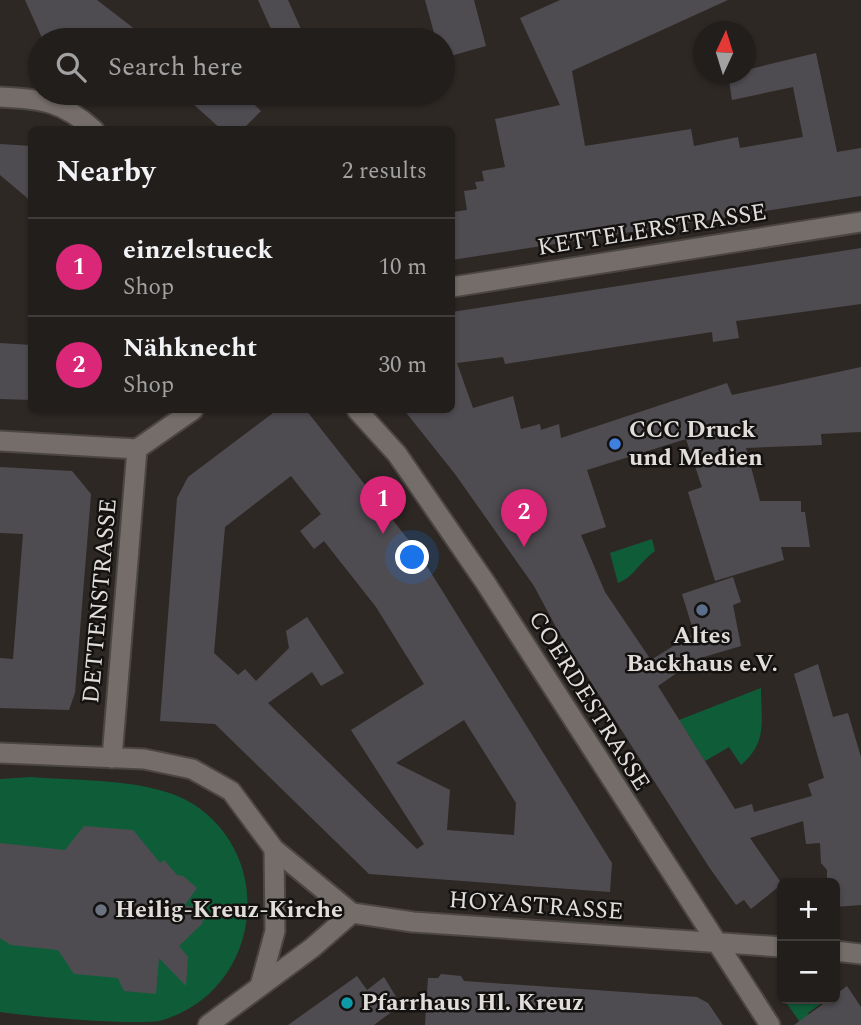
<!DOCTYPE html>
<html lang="en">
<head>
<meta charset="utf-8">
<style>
	body { margin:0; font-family:Spectral,serif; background:#2e2b29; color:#f1f3f6 }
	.controls { position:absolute; right:21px; bottom:21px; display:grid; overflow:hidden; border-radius:10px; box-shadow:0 2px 5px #0004 }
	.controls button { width:63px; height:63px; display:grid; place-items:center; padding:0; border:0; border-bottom:2px solid #3f3c3b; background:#221e1c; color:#f1f3f6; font:35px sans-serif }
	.compass { position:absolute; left:693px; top:21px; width:63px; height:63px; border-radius:50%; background:#221e1c; box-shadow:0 2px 5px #0004; rotate:4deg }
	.you { position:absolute; left:413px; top:558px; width:24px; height:24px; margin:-18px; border:5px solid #fff; border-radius:50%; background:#1a73e8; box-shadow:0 0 0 10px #1a73e833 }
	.badge { display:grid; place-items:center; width:46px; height:46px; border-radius:50%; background:#db2777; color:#fff; font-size:23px; font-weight:700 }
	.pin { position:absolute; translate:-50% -58px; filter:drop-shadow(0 2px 4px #0008) }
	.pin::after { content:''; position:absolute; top:37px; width:24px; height:21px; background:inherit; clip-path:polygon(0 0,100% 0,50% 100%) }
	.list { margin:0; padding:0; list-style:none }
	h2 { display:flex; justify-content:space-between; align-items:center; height:91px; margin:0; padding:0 28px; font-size:30px }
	h2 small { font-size:23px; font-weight:400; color:#a2a2a3 }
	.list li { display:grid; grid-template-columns:46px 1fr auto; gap:21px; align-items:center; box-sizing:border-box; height:98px; padding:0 28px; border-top:2px solid #3f3c3b }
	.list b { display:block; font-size:26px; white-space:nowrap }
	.list p { margin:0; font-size:23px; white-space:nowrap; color:#a2a2a3 }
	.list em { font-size:23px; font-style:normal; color:#a2a2a3 }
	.icon { flex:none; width:38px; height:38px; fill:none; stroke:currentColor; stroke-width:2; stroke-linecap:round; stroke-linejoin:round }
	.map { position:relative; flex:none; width:861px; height:1025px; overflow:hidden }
	.search { position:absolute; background:#221e1c; box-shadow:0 2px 5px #0004; left:28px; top:28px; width:427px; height:77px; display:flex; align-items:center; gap:18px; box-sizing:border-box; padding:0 24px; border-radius:38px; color:#a2a2a3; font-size:26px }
	.panel { position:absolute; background:#221e1c; box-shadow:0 2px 5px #0004; left:28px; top:126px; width:427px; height:287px; border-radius:10px }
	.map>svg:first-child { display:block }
</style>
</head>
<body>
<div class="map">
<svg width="861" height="1025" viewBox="0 0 861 1025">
	<rect width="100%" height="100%" fill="#2e2825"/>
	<!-- green -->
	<g fill="#0f5d38">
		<path d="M652 539 655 551C640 561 634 577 618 583L610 553Z"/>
		<path d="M761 688C761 721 768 742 741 765L729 747 705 761 679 720Z"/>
		<path d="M31 777C77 781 153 778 193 804 279 859 260 994 159 1021 127 1025 36 1017 0 1012V779Z"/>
		<polygon points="789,999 827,999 808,1013 815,1025 802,1025 785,1001"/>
	</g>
	<!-- building -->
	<g fill="#4f4c51" fill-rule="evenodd">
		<polygon points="25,0 97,0 149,40 43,40"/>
		<polygon points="258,0 288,0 306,40 276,40"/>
		<polygon points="425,0 474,0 486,46 443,58 443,40 436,40"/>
		<polygon points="560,0 728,0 572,71 585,146 691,129 694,146 738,137 740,148 803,137 793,87 732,100 728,74 746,74 746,70 816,53 837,152 861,148 861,196 452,260 452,212 467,210 464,191 477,189 475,182 484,181 482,171 505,167 495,119 560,105 520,18"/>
		<polygon points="181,93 242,93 261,111 242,130 222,130"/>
		<polygon points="0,144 32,146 32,202 0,175"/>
		<polygon points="861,248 861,304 736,321 739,338 713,342 712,332 505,364 503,357 457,363 473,408 513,396 521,429 540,424 541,430 559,424 561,438 727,383 732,395 861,367 861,432 821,434 822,445 746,448 760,501 801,501 801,512 805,512 810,547 781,547 784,560 715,581 688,492 702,487 686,439 587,470 606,527 581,535 605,592 651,660 694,633 682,594 733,577 741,602 733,605 741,646 697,659 658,686 735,809 752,804 754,812 812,796 808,784 824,778 794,674 818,664 833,717 848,713 861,757 861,905 835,907 835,883 827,883 827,870 821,863 820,843 806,844 803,821 750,838 782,884 751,909 744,900 736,905 709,867 557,629 534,586 455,474 404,410 452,410 452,312"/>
		<polygon points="0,343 32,345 32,400 0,399"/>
		<path d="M277 410H306L418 552 612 863 610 892 369 874 215 724 160 721 177 498 188 477ZM291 476 321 514 300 531 314 549 324 541 376 607 424 684 351 730 424 844 417 849 268 703 312 672 321 686 344 673 307 617 286 631 289 648 256 681 245 669 238 675 214 653 225 527ZM464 720 516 803 514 835 447 830 450 790 396 763Z"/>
		<polygon points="0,467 72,471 91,494 75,693 69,710 0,708 0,658 13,659 23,534 0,533"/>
		<polygon points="84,826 133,830 160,863 164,860 177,875 183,876 197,888 184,906 206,907 202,924 179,946 188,957 186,986 159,958 156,994 124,991 118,978 74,974 58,950 11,945 0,938 0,843 65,850"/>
		<polygon points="441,974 461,976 464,981 697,997 708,1003 723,1025 425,1025 428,978 438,978"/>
		<polygon points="357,976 367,990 384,977 401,1005 374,1025 288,1025"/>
		<polygon points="847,986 861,1007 861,1025 794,1025 830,999 835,999 835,995"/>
	</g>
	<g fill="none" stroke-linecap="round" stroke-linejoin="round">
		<defs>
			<g id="minor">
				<path d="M0 97C42 99 62 101 94 130"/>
				<polyline points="452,287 861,222"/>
				<polyline points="357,410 397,454 485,582 770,1025"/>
				<polyline points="0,441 137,449 193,410"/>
				<polyline points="0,753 144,759 192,769 231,791 274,849 352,913 413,922 782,947"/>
				<polyline points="112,758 137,449"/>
				<polyline points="835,951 861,954"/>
				<polyline points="260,986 275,931 274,849"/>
				<polyline points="208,1025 312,948 352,913"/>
			</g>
		</defs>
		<!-- minor casing -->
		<use href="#minor" stroke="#4b4643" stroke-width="23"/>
		<!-- minor -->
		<use href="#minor" stroke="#746d69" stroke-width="19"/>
	</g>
	<!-- markers -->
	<circle fill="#3f7fe0" stroke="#141210" stroke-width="2.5" cx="615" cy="444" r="7"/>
	<circle fill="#5c6f8a" stroke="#141210" stroke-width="2.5" cx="702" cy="610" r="7"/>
	<circle fill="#6b7280" stroke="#141210" stroke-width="2.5" cx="101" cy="910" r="7"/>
	<circle fill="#0f9aa8" stroke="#141210" stroke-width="2.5" cx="347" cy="1003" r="7"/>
	<g text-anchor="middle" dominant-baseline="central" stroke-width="5" stroke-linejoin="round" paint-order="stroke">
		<!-- street labels -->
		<g font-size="24" fill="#e1dddb" stroke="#141210">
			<text transform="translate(652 230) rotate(-9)">KETTELERSTRASSE</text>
			<text transform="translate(100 601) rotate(-85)">DETTENSTRASSE</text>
			<text transform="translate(589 701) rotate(58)">COERDESTRASSE</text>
			<text transform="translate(536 906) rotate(4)">HOYASTRASSE</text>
		</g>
		<!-- poi labels -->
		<g font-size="24" font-weight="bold" fill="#e1dddb" stroke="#141210" text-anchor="start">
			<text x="629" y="430">CCC Druck<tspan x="629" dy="28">und Medien</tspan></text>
			<text x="702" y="636" text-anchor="middle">Altes<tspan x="702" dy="28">Backhaus e.V.</tspan></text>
			<text x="115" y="910">Heilig-Kreuz-Kirche</text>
			<text x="361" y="1003">Pfarrhaus Hl. Kreuz</text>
		</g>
	</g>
</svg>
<div class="controls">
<button>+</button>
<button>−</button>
</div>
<svg class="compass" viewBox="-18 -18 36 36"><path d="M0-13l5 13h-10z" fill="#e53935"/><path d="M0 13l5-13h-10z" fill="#a2a2a3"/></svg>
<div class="you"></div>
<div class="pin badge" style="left:383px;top:534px">1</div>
<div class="pin badge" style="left:524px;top:547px">2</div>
<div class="search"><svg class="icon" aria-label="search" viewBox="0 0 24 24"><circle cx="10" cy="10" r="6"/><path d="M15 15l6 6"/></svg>Search here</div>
<section class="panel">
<h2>Nearby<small>2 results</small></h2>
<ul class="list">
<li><span class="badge">1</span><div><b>einzelstueck</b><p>Shop</p></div><em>10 m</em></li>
<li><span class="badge">2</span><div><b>Nähknecht</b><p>Shop</p></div><em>30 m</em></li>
</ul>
</section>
</div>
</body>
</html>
